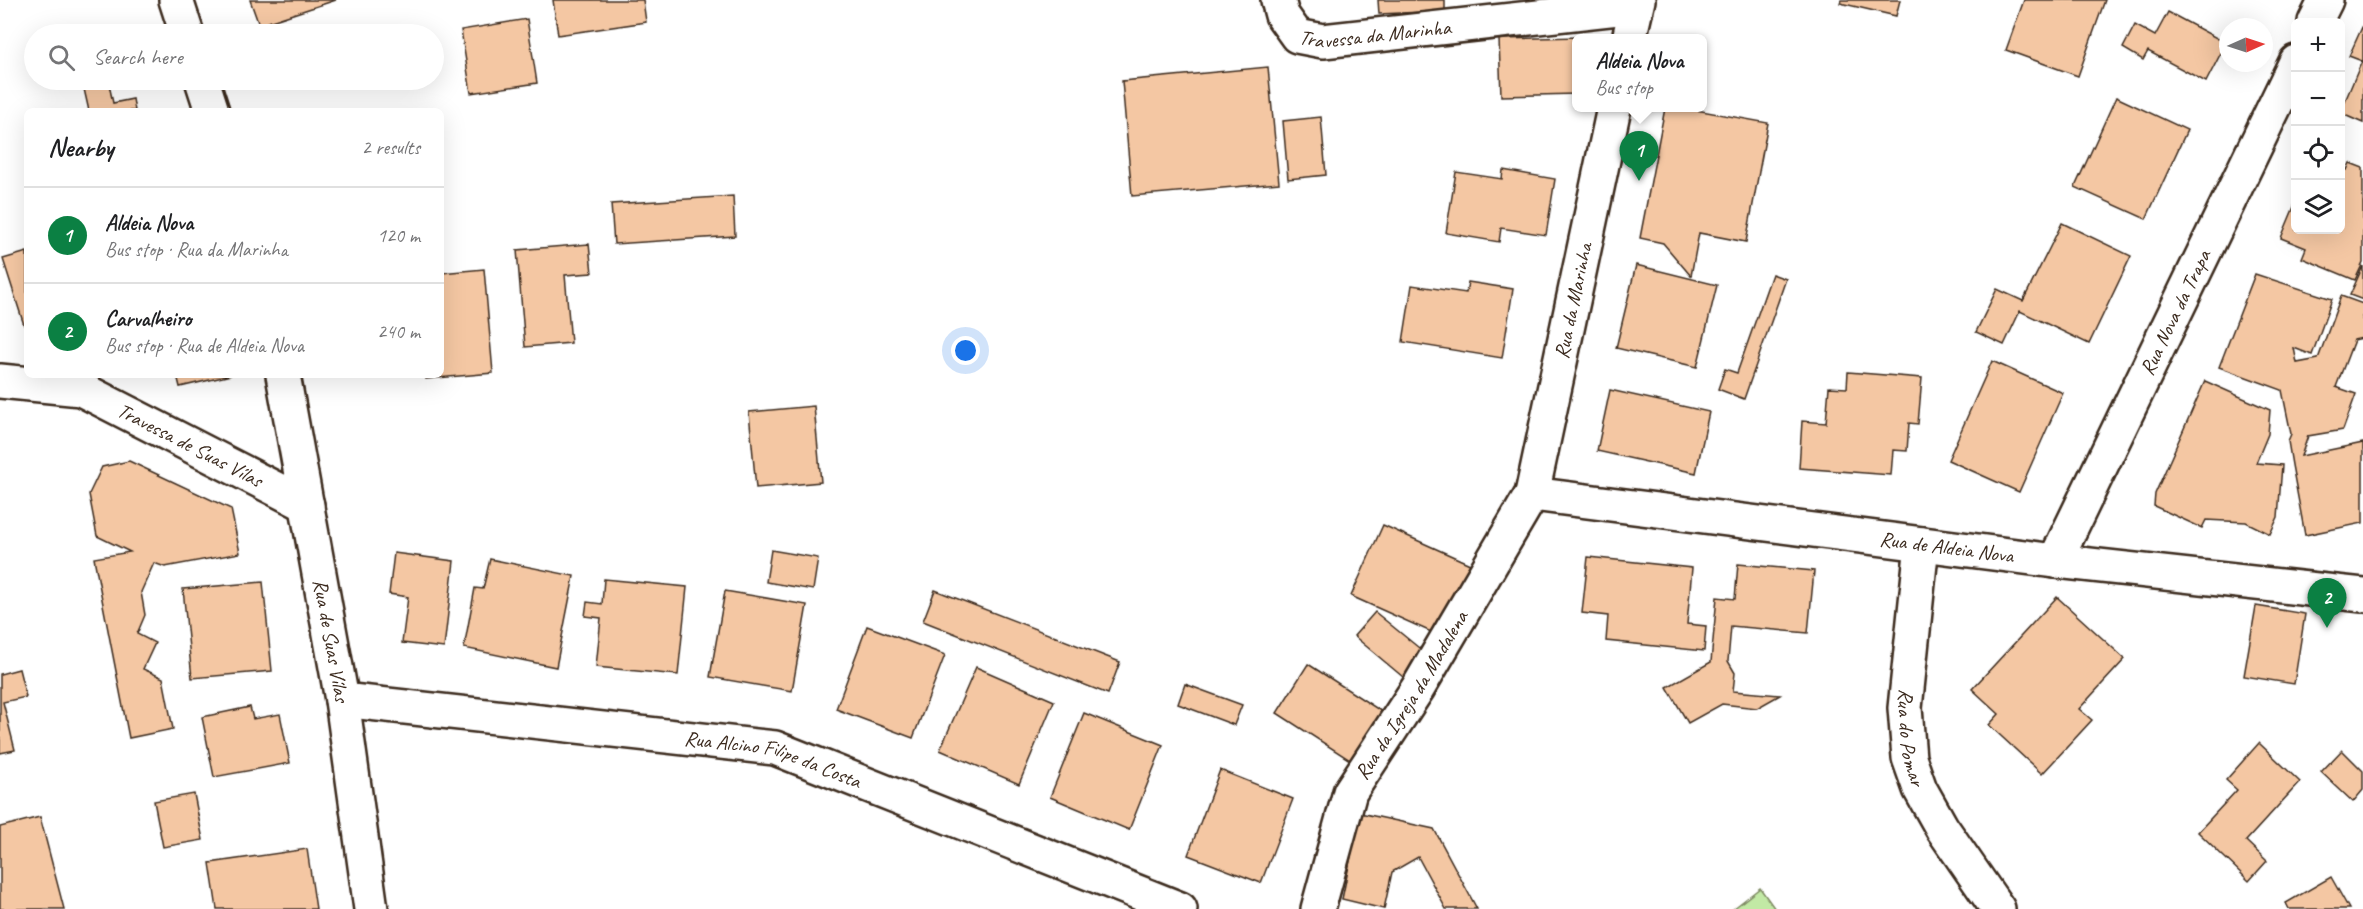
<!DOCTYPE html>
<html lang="en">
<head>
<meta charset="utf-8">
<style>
	body { margin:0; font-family:Caveat,sans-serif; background:#f6f6f6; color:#202124 }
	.controls { position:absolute; right:18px; top:18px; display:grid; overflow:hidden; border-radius:9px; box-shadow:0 6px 24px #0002 }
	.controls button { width:54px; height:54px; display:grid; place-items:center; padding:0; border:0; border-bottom:2px solid #e0e0e0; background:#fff; color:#202124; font:30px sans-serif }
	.compass { position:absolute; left:2219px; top:18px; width:54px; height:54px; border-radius:50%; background:#fff; box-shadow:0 6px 24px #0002; rotate:87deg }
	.you { position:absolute; left:966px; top:351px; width:21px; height:21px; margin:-15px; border:4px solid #fff; border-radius:50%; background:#1a73e8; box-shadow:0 0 0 9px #1a73e833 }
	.badge { display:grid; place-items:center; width:39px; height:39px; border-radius:50%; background:#0b8043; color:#fff; font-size:20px; font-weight:700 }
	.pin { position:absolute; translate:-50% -50px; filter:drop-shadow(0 2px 3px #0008) }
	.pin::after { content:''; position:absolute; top:32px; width:21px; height:18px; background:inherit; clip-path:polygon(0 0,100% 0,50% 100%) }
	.popup { position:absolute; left:1572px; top:34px; width:135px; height:78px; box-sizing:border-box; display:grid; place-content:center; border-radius:9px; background:#fff; filter:drop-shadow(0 2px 4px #0005); font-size:20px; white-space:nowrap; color:#757577 }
	.popup b { font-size:22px; color:#202124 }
	.popup::after { content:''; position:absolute; left:50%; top:100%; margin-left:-12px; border:12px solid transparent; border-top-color:#fff }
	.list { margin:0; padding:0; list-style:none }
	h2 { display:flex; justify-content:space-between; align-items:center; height:78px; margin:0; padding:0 24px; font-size:26px }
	h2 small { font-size:20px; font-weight:400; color:#757577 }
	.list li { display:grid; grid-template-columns:39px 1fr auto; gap:18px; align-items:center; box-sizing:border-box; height:96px; padding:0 24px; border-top:2px solid #e0e0e0 }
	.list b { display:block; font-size:22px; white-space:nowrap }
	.list p { margin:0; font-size:20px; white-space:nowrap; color:#757577 }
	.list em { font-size:20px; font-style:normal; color:#757577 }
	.icon { flex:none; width:33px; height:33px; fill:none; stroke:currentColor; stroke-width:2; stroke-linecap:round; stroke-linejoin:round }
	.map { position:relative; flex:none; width:2363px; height:909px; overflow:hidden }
	.search { position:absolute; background:#fff; box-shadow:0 6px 24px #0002; left:24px; top:24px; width:420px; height:66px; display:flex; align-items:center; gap:15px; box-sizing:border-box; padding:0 21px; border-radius:33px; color:#757577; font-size:22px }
	.panel { position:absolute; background:#fff; box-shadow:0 6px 24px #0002; left:24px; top:108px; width:420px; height:270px; border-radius:9px }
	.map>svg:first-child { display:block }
</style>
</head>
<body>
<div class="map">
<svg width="2363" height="909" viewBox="0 0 2363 909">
	<rect width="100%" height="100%" fill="#fff"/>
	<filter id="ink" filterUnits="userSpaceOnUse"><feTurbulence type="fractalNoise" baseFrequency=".0167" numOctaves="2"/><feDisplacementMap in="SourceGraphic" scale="12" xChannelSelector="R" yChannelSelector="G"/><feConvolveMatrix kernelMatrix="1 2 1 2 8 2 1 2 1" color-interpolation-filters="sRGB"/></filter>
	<g filter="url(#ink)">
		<!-- green -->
		<polygon fill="#c2e9a5" stroke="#7e8a62" stroke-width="1.5" points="1760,888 1775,909 1733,909"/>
		<!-- building -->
		<g fill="#f4c7a3" stroke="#3b2a1e" stroke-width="1.5">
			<polygon points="250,0 336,0 259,25"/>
			<polygon points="553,0 643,0 646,22 558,35"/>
			<polygon points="1378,0 1445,0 1445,11 1379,14"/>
			<polygon points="1841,0 1900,0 1896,16 1840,3"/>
			<polygon points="2024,0 2105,0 2078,76 2006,50"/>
			<polygon points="2168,12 2226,43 2206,82 2148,51 2143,60 2123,48 2135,25 2155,36"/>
			<polygon points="527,19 537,83 471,93 461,30"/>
			<polygon points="2363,25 2363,123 2340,113 2362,61 2349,56"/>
			<polygon points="1579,37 1576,39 1576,94 1501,96 1499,39"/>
			<polygon points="1268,67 1279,183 1132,196 1122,81"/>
			<polygon points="82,80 108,80 113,103 133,99 135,111 89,111"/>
			<polygon points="2116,97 2187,130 2146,219 2075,187"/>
			<polygon points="1665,108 1685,108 1768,123 1746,242 1699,233 1691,276 1663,243 1640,238"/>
			<polygon points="1321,117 1326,175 1288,179 1283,121"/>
			<polygon points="2350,163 2363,168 2363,263 2355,280 2302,258 2306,248 2281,238 2296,202 2296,230 2340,230 2340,168 2347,170"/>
			<polygon points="1503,170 1555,179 1546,235 1501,228 1499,242 1446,233 1456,172 1502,179"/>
			<polygon points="733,196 735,236 614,244 611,204"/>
			<polygon points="2062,223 2131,256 2089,344 2020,311 2004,345 1976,332 1997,289 2023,301"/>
			<polygon points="589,244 592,273 565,275 571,343 525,347 517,250"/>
			<polygon points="27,252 27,324 24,325 3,259"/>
			<polygon points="1636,265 1717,285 1697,367 1616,348"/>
			<polygon points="2363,266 2363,300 2350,295"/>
			<polygon points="484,269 493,373 426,379 426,375 441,375 441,273"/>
			<polygon points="1772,274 1786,279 1744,399 1718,389 1725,369 1737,373"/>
			<polygon points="2255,274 2332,299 2312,355 2294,348 2297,363 2318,359 2341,296 2363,304 2363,338 2354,340 2336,387 2356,394 2343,430 2308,436 2301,456 2363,443 2363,523 2305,535 2292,465 2288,441 2291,434 2282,390 2219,367"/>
			<polygon points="1468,282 1513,289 1502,358 1403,342 1412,285 1466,293"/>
			<polygon points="1992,361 2063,393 2019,492 1948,460"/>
			<polygon points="1848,372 1922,378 1918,424 1909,423 1907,451 1893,450 1891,475 1799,468 1802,421 1826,423 1829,387 1847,388"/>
			<polygon points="177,375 231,375 180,387"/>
			<polygon points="2205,381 2270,410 2268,434 2256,463 2282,465 2278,517 2270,534 2246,522 2206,520 2202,528 2154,506 2155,494"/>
			<polygon points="1610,390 1709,412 1696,473 1597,451"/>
			<polygon points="814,406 821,482 756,488 749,412"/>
			<polygon points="129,461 231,509 240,553 165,567 154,563 141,592 145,615 137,634 155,643 143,669 163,678 173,729 129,738 94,558 130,552 97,536 89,494 102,467"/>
			<polygon points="1383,525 1472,565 1440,636 1351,596"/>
			<polygon points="771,550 818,558 813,590 766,582"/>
			<polygon points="394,553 454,561 444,648 402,643 408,597 389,594"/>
			<polygon points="1588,557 1692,568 1687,624 1706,626 1704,651 1606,641 1608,616 1582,613"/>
			<polygon points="490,559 574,576 556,667 464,648 475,588 483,589"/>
			<polygon points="1738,564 1814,571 1808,633 1731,626 1728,661 1735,673 1733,691 1780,695 1757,708 1722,704 1688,723 1667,687 1711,662 1717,597 1735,599"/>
			<polygon points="604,579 687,587 678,675 596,667 601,618 585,616 587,602 602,604"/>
			<polygon points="263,582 272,671 192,678 183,589"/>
			<polygon points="935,590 1120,662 1108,694 923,621"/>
			<polygon points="725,591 807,605 792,691 710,677"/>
			<polygon points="2057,597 2125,659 2079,709 2092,720 2042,774 1989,725 1999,714 1972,689"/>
			<polygon points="2256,606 2305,614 2294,684 2244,676"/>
			<polygon points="1375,612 1424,652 1403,677 1354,636"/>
			<polygon points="867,626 945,655 913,738 836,709"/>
			<polygon points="1308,664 1387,715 1356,764 1277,713"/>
			<polygon points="976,667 1054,701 1019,784 940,750"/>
			<polygon points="19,669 26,697 3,702 15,750 0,753 0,674"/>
			<polygon points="1185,684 1242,705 1234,725 1178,704"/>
			<polygon points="250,707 253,719 280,714 290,763 214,777 202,717"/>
			<polygon points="1084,713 1163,745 1129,830 1050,797"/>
			<polygon points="2259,743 2300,782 2246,841 2267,861 2249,881 2198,832 2237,790 2226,780"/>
			<polygon points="2342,750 2363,771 2363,790 2353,802 2321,772"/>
			<polygon points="1220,770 1293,799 1261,883 1188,855"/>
			<polygon points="194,794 203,840 163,847 154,801"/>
			<polygon points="1360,813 1434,829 1477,909 1446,909 1418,857 1392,872 1384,909 1342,899"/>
			<polygon points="40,817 64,909 0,909 0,827"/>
			<polygon points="307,849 316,909 217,909 210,863"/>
			<polygon points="2331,877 2349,909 2289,909 2286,903"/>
		</g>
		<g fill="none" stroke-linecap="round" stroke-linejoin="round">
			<defs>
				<g id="minor">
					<polyline points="176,0 187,34"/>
					<path id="s1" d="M1278 0 1282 15 1297 36 1323 41 1636 6"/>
					<polyline points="2315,22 2326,0"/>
					<polyline points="1629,39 1638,0"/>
					<polyline points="202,80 212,111"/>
					<path id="s2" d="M283 375 342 700 371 909"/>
					<path id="s3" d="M0 381 81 389 307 505"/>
					<path id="s4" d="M1532 494 2055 561 2363 595"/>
					<path id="s5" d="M1922 544 1905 708 1909 758 1920 789 1942 828 1998 909"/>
					<path id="s6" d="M2055 561 2296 62"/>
					<path id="s7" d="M342 700 775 748 1180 909"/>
					<path id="s8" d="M1318 909 1350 792 1418 688 1532 494 1614 108"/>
				</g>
			</defs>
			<!-- minor casing -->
			<use href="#minor" stroke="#3b2a1e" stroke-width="38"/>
			<!-- minor -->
			<use href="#minor" stroke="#fff" stroke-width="33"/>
		</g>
	</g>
	<g text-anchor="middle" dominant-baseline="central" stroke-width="6" stroke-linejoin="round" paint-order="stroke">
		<!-- street labels -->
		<g font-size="21" fill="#3b2a1e" stroke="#fff">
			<text stroke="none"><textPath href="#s1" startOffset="120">Travessa da Marinha</textPath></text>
			<text stroke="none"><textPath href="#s8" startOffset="668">Rua da Marinha</textPath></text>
			<text stroke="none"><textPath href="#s6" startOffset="276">Rua Nova da Trapa</textPath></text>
			<text stroke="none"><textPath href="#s3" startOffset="204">Travessa de Suas Vílas</textPath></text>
			<text stroke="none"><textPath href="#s4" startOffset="418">Rua de Aldeia Nova</textPath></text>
			<text stroke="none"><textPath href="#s2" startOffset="270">Rua de Suas Vílas</textPath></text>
			<text stroke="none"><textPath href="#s8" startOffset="236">Rua da Igreja da Madalena</textPath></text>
			<text stroke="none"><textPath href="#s5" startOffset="195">Rua do Pomar</textPath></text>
			<text stroke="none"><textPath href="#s7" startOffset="436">Rua Alcino Filipe da Costa</textPath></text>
		</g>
	</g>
</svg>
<div class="controls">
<button>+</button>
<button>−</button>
<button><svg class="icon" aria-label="locate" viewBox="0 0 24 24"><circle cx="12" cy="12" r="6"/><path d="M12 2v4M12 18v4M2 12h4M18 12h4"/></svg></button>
<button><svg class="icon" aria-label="layers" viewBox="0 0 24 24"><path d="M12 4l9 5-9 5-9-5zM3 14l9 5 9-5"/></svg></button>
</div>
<svg class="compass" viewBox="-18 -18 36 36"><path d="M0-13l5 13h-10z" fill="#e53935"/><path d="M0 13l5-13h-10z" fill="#757577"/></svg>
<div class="you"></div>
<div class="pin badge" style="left:1639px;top:181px">1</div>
<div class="popup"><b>Aldeia Nova</b>Bus stop</div>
<div class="pin badge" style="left:2327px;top:628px">2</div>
<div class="search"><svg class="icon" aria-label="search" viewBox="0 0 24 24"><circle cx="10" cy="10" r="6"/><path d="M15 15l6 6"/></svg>Search here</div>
<section class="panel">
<h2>Nearby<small>2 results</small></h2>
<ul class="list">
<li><span class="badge">1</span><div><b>Aldeia Nova</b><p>Bus stop · Rua da Marinha</p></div><em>120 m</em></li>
<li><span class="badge">2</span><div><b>Carvalheiro</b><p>Bus stop · Rua de Aldeia Nova</p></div><em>240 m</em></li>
</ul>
</section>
</div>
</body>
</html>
